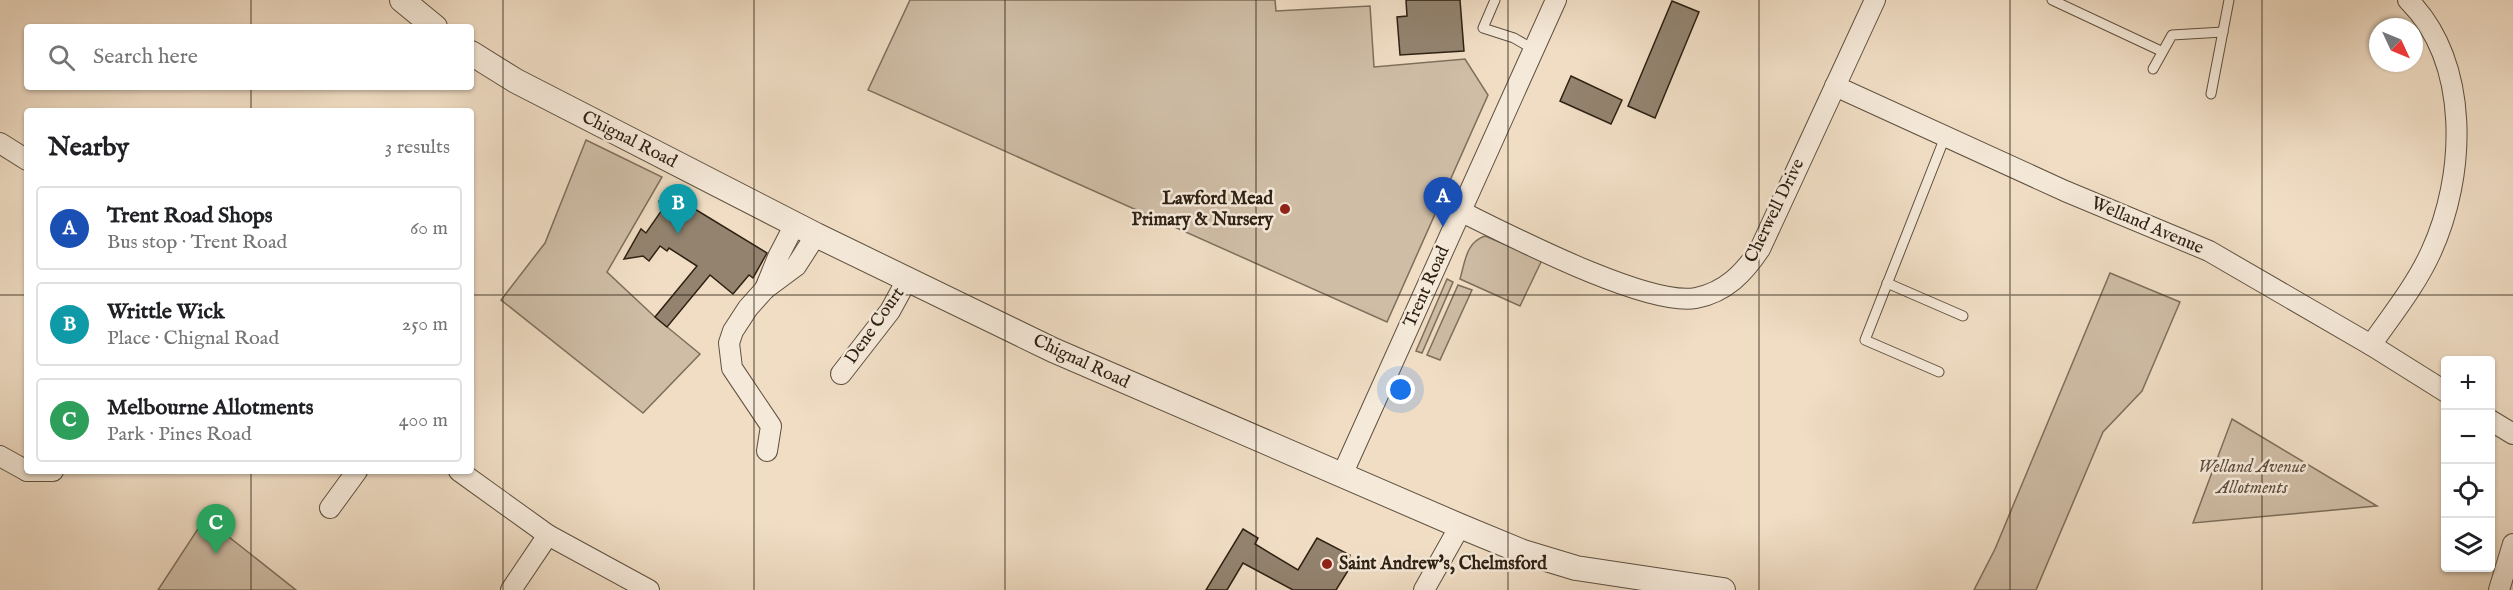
<!DOCTYPE html>
<html lang="en">
<head>
<meta charset="utf-8">
<style>
	body { margin:0; font-family:"IM FELL English",serif; background:#f2f2f2; color:#202124 }
	.controls { position:absolute; right:18px; bottom:18px; display:grid; overflow:hidden; border-radius:6px; box-shadow:0 2px 4px #0004 }
	.controls button { width:54px; height:54px; display:grid; place-items:center; padding:0; border:0; border-bottom:2px solid #e0e0e0; background:#fff; color:#202124; font:30px sans-serif }
	.compass { position:absolute; left:2369px; top:18px; width:54px; height:54px; border-radius:50%; background:#fff; box-shadow:0 2px 4px #0004; rotate:134deg }
	.you { position:absolute; left:1401px; top:390px; width:21px; height:21px; margin:-15px; border:4px solid #fff; border-radius:50%; background:#1a73e8; box-shadow:0 0 0 9px #1a73e833 }
	.badge { display:grid; place-items:center; width:39px; height:39px; border-radius:50%; background:#8f2418; color:#fff; font-size:20px; font-weight:700 }
	.pin { position:absolute; translate:-50% -50px; filter:drop-shadow(0 2px 3px #0008) }
	.pin::after { content:''; position:absolute; top:32px; width:21px; height:18px; background:inherit; clip-path:polygon(0 0,100% 0,50% 100%) }
	.list { margin:0; padding:0; list-style:none }
	h2 { display:flex; justify-content:space-between; align-items:center; height:78px; margin:0; padding:0 24px; font-size:26px }
	h2 small { font-size:20px; font-weight:400; color:#757577 }
	.list li { display:grid; grid-template-columns:39px 1fr auto; gap:18px; align-items:center; box-sizing:border-box; height:84px; margin:0 12px 12px; padding:0 12px; border:2px solid #e0e0e0; border-radius:6px }
	.list b { display:block; font-size:22px; white-space:nowrap }
	.list p { margin:0; font-size:20px; white-space:nowrap; color:#757577 }
	.list em { font-size:20px; font-style:normal; color:#757577 }
	.icon { flex:none; width:33px; height:33px; fill:none; stroke:currentColor; stroke-width:2; stroke-linecap:round; stroke-linejoin:round }
	.map { position:relative; flex:none; width:2513px; height:590px; overflow:hidden }
	.search { position:absolute; background:#fff; box-shadow:0 2px 4px #0004; left:24px; top:24px; width:450px; height:66px; display:flex; align-items:center; gap:15px; box-sizing:border-box; padding:0 21px; border-radius:6px; color:#757577; font-size:22px }
	.panel { position:absolute; background:#fff; box-shadow:0 2px 4px #0004; left:24px; top:108px; width:450px; height:366px; border-radius:6px }
	.map>svg:first-child { display:block }
</style>
</head>
<body>
<div class="map">
<svg width="2513" height="590" viewBox="0 0 2513 590">
	<rect width="100%" height="100%" fill="#f0ddc4"/>
	<filter id="stains"><feTurbulence type="fractalNoise" baseFrequency=".00333" numOctaves="4"/><feColorMatrix values="0 0 0 0 .2 0 0 0 0 .09 0 0 0 0 .02 0 0 0 .5 -.17"/></filter>
	<radialGradient id="worn" r=".72"><stop offset=".6" stop-color="#630" stop-opacity="0"/><stop offset="1" stop-color="#630" stop-opacity=".3"/></radialGradient>
	<!-- green -->
	<g fill="#cfbda6" stroke="#7e6f5c" stroke-width="1.5">
		<polygon points="910,0 1275,0 1276,11 1370,6 1374,67 1465,59 1488,95 1387,322 868,90"/>
		<polygon points="586,140 662,177 607,272 655,317 700,354 643,413 501,300 545,243"/>
		<path d="M1485 236 1542 260 1520 306 1460 279C1465 262 1466 242 1485 236Z"/>
		<polygon points="2110,273 2180,302 2142,391 2103,432 2036,590 1974,590 1995,549"/>
		<polygon points="1447,279 1453,282 1422,353 1416,351"/>
		<polygon points="1458,285 1472,290 1440,360 1427,355"/>
		<polygon points="2232,419 2377,506 2193,523"/>
		<polygon points="205,518 296,590 158,590"/>
	</g>
	<!-- building -->
	<g fill="#93836f" stroke="#2e2113" stroke-width="1.5">
		<polygon points="1406,0 1460,0 1464,51 1400,55 1397,17 1407,16"/>
		<polygon points="1672,1 1699,12 1655,118 1628,106"/>
		<polygon points="1571,76 1622,100 1611,124 1560,101"/>
		<polygon points="675,197 767,253 753,278 749,275 733,294 710,275 667,327 655,317 697,266 669,248 667,251 660,246 649,261 643,256 624,259 641,229 646,233 662,210 659,201"/>
		<polygon points="1243,529 1258,538 1255,544 1298,570 1317,538 1350,555 1349,558 1354,561 1336,590 1293,590 1243,563 1227,590 1206,590"/>
	</g>
	<g fill="none" stroke-linecap="round" stroke-linejoin="round">
		<defs>
			<g id="service">
				<polyline points="1495,0 1483,28 1514,38 1533,49"/>
				<polyline points="2052,0 2161,51"/>
				<polyline points="2153,69 2172,35 2223,32"/>
				<polyline points="2211,94 2229,0"/>
				<polyline points="1887,283 1963,316"/>
				<polyline points="1939,372 1865,340 1945,137"/>
			</g>
			<g id="minor">
				<polyline points="1835,86 2065,191 2209,251 2371,345 2446,392"/>
				<polyline points="0,143 27,160"/>
				<path d="M1460 211C1509 235 1647 307 1696 298 1726 292 1744 273 1760 249L1875 0"/>
				<polyline points="765,289 778,257 795,224"/>
				<path d="M2371 345C2392 315 2416 285 2431 252 2466 176 2471 63 2408 0"/>
				<polyline points="841,374 890,311 908,278"/>
				<polyline points="2490,420 2513,434"/>
				<polyline points="767,451 771,426 732,368 729,343 733,331 748,308 765,289 796,266 816,235"/>
				<polyline points="0,456 27,471"/>
				<polyline points="27,471 53,471"/>
				<polyline points="459,471 548,535 649,590"/>
				<polyline points="1342,475 1556,0"/>
				<polyline points="330,508 357,471"/>
				<polyline points="511,590 548,535"/>
				<polyline points="1424,590 1460,526"/>
				<polyline points="2499,590 2513,544"/>
			</g>
			<g id="tertiary">
				<polyline points="402,0 435,27"/>
				<polyline points="471,53 516,81 816,235 1053,350 1460,526 1523,552 1576,568 1723,590"/>
			</g>
		</defs>
		<!-- service casing -->
		<use href="#service" stroke="#5e503f" stroke-width="11"/>
		<!-- minor casing -->
		<use href="#minor" stroke="#5e503f" stroke-width="22"/>
		<!-- tertiary casing -->
		<use href="#tertiary" stroke="#5e503f" stroke-width="26"/>
		<!-- service -->
		<use href="#service" stroke="#f5e9d9" stroke-width="9"/>
		<!-- minor -->
		<use href="#minor" stroke="#f5e9d9" stroke-width="20"/>
		<!-- tertiary -->
		<use href="#tertiary" stroke="#f5e9d9" stroke-width="24"/>
	</g>
	<!-- grid -->
	<path fill="none" stroke="#2e2113" stroke-width="1.5" stroke-opacity="0.55" d="M251 0V27M503 0V590M754 0V590M1005 0V590M1256 0V590M1508 0V590M1759 0V590M2010 0V590M2262 0V590M251 87V111M0 295H27M471 295H2513M251 471V590"/>
	<!-- markers -->
	<g fill="#8f2418" stroke="#f5e9d9" stroke-width="2">
		<circle cx="1285" cy="209" r="6"/>
		<circle cx="1327" cy="564" r="6"/>
	</g>
	<g text-anchor="middle" dominant-baseline="central" stroke-width="5" stroke-linejoin="round" paint-order="stroke">
		<!-- street labels -->
		<g font-size="18" fill="#2e2113" stroke="#f5e9d9">
			<text transform="translate(629 140) rotate(27)">Chignal Road</text>
			<text transform="translate(1775 211) rotate(-64)">Cherwell Drive</text>
			<text transform="translate(2147 226) rotate(23)">Welland Avenue</text>
			<text transform="translate(1427 287) rotate(-66)">Trent Road</text>
			<text transform="translate(875 326) rotate(-55)">Dene Court</text>
			<text transform="translate(1081 362) rotate(25)">Chignal Road</text>
		</g>
		<!-- poi labels -->
		<g font-size="18" font-weight="bold" fill="#2e2113" stroke="#f5e9d9" text-anchor="end">
			<text x="1273" y="199">Lawford Mead<tspan x="1273" dy="21">Primary &amp; Nursery</tspan></text>
			<text x="1339" y="564" text-anchor="start">Saint Andrew's, Chelmsford</text>
		</g>
		<!-- park labels -->
		<g font-size="18" font-style="italic" fill="#5e503f" stroke="#f5e9d9">
			<text x="2252" y="467">Welland Avenue<tspan x="2252" dy="21">Allotments</tspan></text>
		</g>
	</g>
	<rect width="100%" height="100%" filter="url(#stains)"/>
	<rect width="100%" height="100%" fill="url(#worn)"/>
</svg>
<div class="controls">
<button>+</button>
<button>−</button>
<button><svg class="icon" aria-label="locate" viewBox="0 0 24 24"><circle cx="12" cy="12" r="6"/><path d="M12 2v4M12 18v4M2 12h4M18 12h4"/></svg></button>
<button><svg class="icon" aria-label="layers" viewBox="0 0 24 24"><path d="M12 4l9 5-9 5-9-5zM3 14l9 5 9-5"/></svg></button>
</div>
<svg class="compass" viewBox="-18 -18 36 36"><path d="M0-13l5 13h-10z" fill="#e53935"/><path d="M0 13l5-13h-10z" fill="#757577"/></svg>
<div class="you"></div>
<div class="pin badge" style="left:1443px;top:227px;background:#1a4fb4">A</div>
<div class="pin badge" style="left:678px;top:234px;background:#0f9aa8">B</div>
<div class="pin badge" style="left:216px;top:554px;background:#2e9e5b">C</div>
<div class="search"><svg class="icon" aria-label="search" viewBox="0 0 24 24"><circle cx="10" cy="10" r="6"/><path d="M15 15l6 6"/></svg>Search here</div>
<section class="panel">
<h2>Nearby<small>3 results</small></h2>
<ul class="list">
<li><span class="badge" style="background:#1a4fb4">A</span><div><b>Trent Road Shops</b><p>Bus stop · Trent Road</p></div><em>60 m</em></li>
<li><span class="badge" style="background:#0f9aa8">B</span><div><b>Writtle Wick</b><p>Place · Chignal Road</p></div><em>250 m</em></li>
<li><span class="badge" style="background:#2e9e5b">C</span><div><b>Melbourne Allotments</b><p>Park · Pines Road</p></div><em>400 m</em></li>
</ul>
</section>
</div>
</body>
</html>
